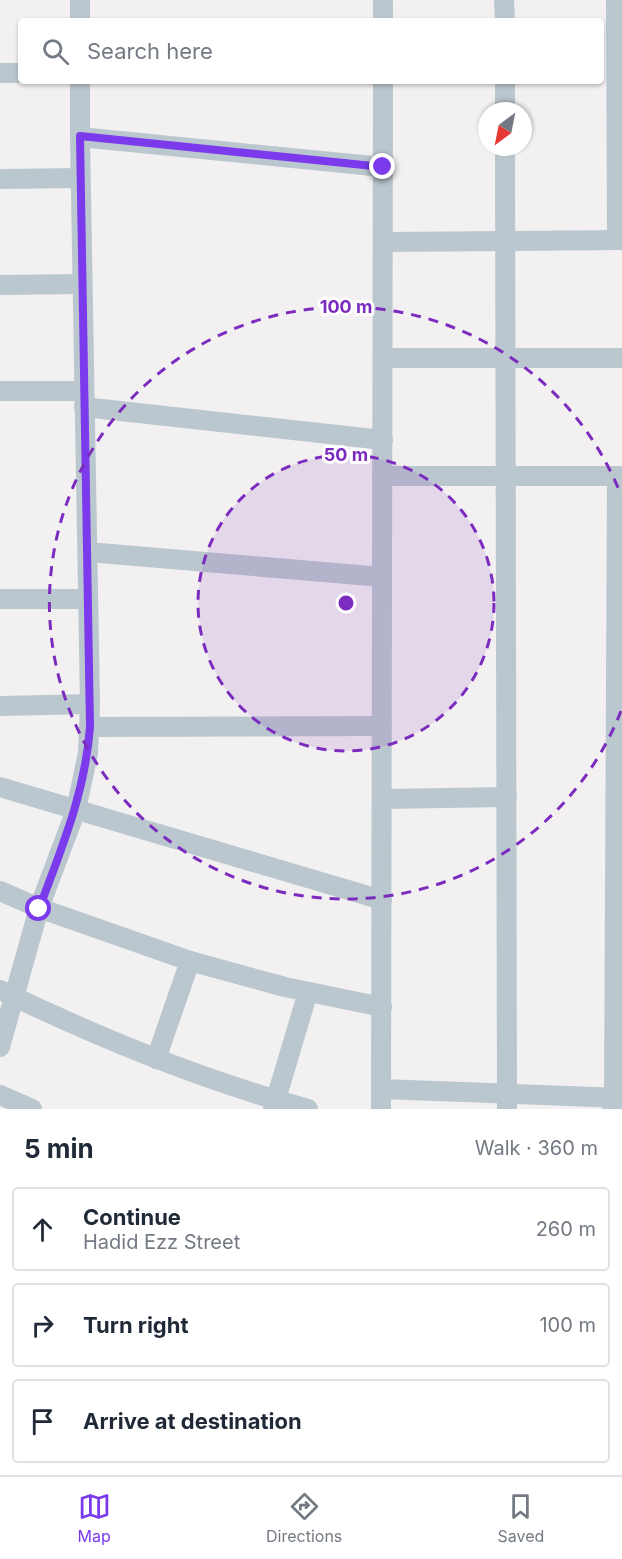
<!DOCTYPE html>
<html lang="en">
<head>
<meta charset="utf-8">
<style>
	body { margin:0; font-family:Inter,sans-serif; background:#f6f6f7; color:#1f2937 }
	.compass { position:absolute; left:478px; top:102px; width:54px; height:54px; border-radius:50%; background:#fff; box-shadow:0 2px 4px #0004; rotate:212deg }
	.stop { position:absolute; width:18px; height:18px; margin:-14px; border:4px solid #7c3aed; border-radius:50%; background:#fff }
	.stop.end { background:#7c3aed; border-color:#fff; box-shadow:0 2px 6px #0008 }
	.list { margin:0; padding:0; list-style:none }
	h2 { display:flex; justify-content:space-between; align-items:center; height:78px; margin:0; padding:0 24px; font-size:26px }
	h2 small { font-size:20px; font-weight:400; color:#747a83 }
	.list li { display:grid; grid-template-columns:39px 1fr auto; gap:18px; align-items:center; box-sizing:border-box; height:84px; margin:0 12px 12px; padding:0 12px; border:2px solid #e0e1e3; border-radius:6px }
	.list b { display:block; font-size:22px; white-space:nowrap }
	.list p { margin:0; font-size:20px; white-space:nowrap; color:#747a83 }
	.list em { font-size:20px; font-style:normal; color:#747a83 }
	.icon { flex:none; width:33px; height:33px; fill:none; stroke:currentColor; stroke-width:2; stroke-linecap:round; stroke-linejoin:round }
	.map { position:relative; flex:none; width:622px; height:1109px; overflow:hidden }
	.search { position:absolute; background:#fff; box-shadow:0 2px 4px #0004; left:18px; right:18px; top:18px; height:66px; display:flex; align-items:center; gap:15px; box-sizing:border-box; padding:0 21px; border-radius:6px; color:#747a83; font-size:22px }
	.sheet { height:366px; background:#fff }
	nav { display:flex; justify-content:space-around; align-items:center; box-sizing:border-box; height:84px; border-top:2px solid #e0e1e3; background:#fff; font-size:16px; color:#747a83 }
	nav a { display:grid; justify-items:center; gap:3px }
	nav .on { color:#7c3aed }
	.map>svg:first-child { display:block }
</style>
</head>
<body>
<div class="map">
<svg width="622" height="1109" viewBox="0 0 622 1109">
	<rect width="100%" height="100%" fill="#f3f0f1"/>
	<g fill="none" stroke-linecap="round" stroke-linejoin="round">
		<!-- minor -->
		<g stroke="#bbc7ce" stroke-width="20">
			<polyline points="504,0 505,21"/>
			<polyline points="616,0 617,240"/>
			<polyline points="80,21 80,0"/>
			<polyline points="383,21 383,0"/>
			<polyline points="0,73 21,73"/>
			<polyline points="505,81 505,111"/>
			<polyline points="80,137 383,167"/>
			<polyline points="505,147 507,1109"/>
			<polyline points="0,179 80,178"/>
			<polyline points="383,242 622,240"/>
			<polyline points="0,285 82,284"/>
			<polyline points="383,358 622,358"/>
			<polyline points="0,391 84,391"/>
			<polyline points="84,407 383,440"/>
			<polyline points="382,476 622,476"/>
			<polyline points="88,552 382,577"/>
			<polyline points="0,599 87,599"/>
			<polyline points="0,706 90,704"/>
			<polyline points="90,727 382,726"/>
			<polyline points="0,787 382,900"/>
			<polyline points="382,799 507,797"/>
			<polyline points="0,891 39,908 190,961 285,987 382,1007"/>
			<path d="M0 990C99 1038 202 1080 308 1109"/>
			<polyline points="0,1047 39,908 76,810 88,753 90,704 80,137 80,81"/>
			<polyline points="156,1059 190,961"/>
			<polyline points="381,1089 622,1098"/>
			<polyline points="0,1095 32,1109"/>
			<polyline points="273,1109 308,992"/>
			<polyline points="381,1109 383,81"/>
			<polyline points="612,1109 614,1098 617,476"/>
		</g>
	</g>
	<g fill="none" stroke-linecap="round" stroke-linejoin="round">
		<!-- route -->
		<path stroke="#7c3aed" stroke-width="8" d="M39 909C62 847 85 793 90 727L80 136 383 167"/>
	</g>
	<!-- distance rings -->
	<circle cx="346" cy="603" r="148" fill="#7b2cbf" fill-opacity=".12"/>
	<g fill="none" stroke="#7b2cbf" stroke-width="3" stroke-dasharray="10 8">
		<circle cx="346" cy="603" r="148"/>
		<path d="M621 711A296 296 0 1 1 621 495"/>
	</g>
	<circle cx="346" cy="603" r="9" fill="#7b2cbf" stroke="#fff" stroke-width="3"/>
	<g font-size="18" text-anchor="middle" font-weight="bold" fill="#7b2cbf" stroke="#fff" stroke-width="6" stroke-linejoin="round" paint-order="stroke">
		<text x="346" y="313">100 m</text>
		<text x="346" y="461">50 m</text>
	</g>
</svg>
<svg class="compass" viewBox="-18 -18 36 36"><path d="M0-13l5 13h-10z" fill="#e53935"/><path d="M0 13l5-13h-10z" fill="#747a83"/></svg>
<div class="stop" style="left:39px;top:909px"></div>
<div class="stop end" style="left:383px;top:167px"></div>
<div class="search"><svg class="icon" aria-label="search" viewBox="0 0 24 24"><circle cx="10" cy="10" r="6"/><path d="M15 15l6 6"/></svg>Search here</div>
</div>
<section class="sheet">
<h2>5 min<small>Walk · 360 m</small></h2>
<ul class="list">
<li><svg class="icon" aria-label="ahead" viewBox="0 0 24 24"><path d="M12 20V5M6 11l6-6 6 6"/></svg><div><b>Continue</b><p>Hadid Ezz Street</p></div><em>260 m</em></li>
<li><svg class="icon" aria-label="right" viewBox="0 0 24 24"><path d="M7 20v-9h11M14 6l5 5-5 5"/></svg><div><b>Turn right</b></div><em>100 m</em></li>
<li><svg class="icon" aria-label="arrive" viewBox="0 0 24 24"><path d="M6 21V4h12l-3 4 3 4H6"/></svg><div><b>Arrive at destination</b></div></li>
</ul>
</section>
<nav>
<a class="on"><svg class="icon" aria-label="map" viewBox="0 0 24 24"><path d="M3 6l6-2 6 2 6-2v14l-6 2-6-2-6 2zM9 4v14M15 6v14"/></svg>Map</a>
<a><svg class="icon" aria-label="directions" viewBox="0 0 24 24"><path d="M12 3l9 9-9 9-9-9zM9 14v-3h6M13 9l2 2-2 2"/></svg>Directions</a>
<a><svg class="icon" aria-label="saved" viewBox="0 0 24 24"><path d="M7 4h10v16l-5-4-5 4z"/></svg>Saved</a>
</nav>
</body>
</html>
